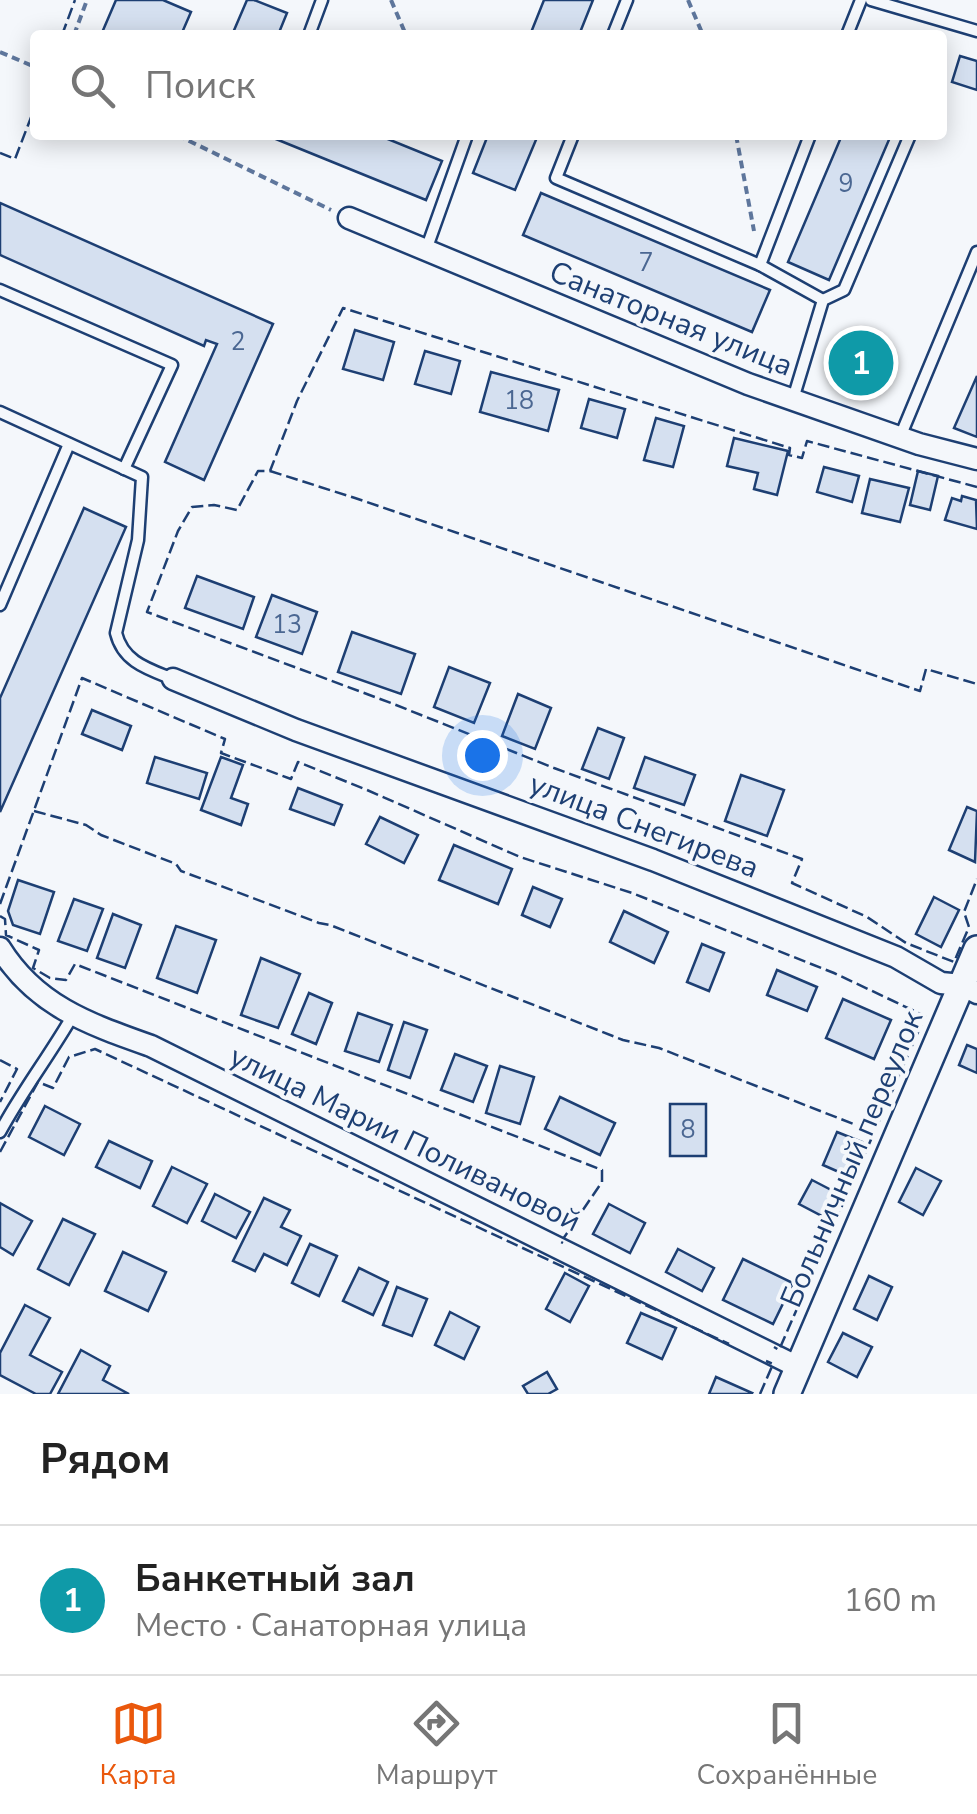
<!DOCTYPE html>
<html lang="ru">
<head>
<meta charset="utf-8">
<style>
	body { margin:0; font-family:"Nunito Sans",sans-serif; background:#f2f2f2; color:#222 }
	.you { position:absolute; left:482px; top:755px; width:35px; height:35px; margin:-25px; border:8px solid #fff; border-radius:50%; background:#1a73e8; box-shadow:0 0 0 15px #1a73e833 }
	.badge { display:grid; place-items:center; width:65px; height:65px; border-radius:50%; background:#ea580c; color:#fff; font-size:32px; font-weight:700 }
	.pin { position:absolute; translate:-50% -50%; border:5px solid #fff; box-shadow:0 2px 10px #0006 }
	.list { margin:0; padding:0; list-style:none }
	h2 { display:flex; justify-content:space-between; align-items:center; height:130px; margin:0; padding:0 40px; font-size:42px }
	h2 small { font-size:32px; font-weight:400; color:#767676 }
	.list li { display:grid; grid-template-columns:65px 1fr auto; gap:30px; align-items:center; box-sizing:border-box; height:150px; padding:0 40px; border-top:2px solid #e0e0e0 }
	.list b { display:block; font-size:38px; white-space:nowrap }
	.list p { margin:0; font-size:32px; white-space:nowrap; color:#767676 }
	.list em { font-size:32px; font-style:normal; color:#767676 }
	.icon { flex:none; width:55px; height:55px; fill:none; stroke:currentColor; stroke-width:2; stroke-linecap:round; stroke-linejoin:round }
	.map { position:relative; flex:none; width:977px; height:1394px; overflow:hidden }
	.search { position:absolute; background:#fff; box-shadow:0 5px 25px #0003; left:30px; right:30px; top:30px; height:110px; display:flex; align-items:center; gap:25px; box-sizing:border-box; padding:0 35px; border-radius:10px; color:#767676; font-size:38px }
	.sheet { height:280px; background:#fff }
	nav { display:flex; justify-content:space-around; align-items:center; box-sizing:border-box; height:140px; border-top:2px solid #e0e0e0; background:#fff; font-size:28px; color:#767676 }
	nav a { display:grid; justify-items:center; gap:5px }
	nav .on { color:#ea580c }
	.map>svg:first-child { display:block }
</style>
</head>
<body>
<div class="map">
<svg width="977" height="1394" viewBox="0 0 977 1394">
	<rect width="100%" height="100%" fill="#f4f7fb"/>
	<!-- building -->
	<g fill="#d5e0f0" stroke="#1d3f73" stroke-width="2.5">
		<polygon points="116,0 163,0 191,12 181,35 101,35"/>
		<polygon points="247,0 254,0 287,13 278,35 232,35"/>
		<polygon points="544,0 593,0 579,35 530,35"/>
		<polygon points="960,56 977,61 977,90 952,82"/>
		<polygon points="266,135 378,135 442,161 426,200"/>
		<polygon points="488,135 538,135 515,190 473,173"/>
		<polygon points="842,135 891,135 829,280 788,262"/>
		<polygon points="541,193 770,290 752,332 523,235"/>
		<polygon points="0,203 273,324 204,480 165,462 217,344 206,340 204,346 0,255"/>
		<polygon points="355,330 394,342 383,380 343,369"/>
		<polygon points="858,340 881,351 864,387 841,376"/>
		<polygon points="425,351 460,361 451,394 415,384"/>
		<polygon points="491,372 559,390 548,431 480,412"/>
		<polygon points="977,376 977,437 954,428"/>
		<polygon points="589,399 625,409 617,438 581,428"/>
		<polygon points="656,418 684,426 673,467 644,460"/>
		<polygon points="734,438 788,451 777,495 754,489 758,473 727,466"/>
		<polygon points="824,467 859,476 852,502 817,492"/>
		<polygon points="918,471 938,476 930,510 910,505"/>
		<polygon points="870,479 909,488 900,522 862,513"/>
		<polygon points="962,496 976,500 977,529 945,520 952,498 961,501"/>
		<polygon points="84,508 126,527 0,812 0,698"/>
		<polygon points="197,576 254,597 243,629 185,608"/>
		<polygon points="272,595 317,612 302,654 256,637"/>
		<polygon points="352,632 415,654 401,694 338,672"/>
		<polygon points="449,667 490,683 474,723 434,707"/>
		<polygon points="518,694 551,708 535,749 502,736"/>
		<polygon points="92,710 131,726 122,750 82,734"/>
		<polygon points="598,728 624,738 609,779 582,769"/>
		<polygon points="155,757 207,773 199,799 147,783"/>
		<polygon points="221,757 243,765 231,798 248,804 241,825 201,810"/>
		<polygon points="645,757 695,775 684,805 634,788"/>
		<polygon points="741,775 784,790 767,836 725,821"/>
		<polygon points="298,788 342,805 334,825 290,809"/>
		<polygon points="967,807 977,811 975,862 949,850"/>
		<polygon points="380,817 418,835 404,863 366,844"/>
		<polygon points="454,845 512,869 498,904 439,880"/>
		<polygon points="18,880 54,892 40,934 13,925 8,911"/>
		<polygon points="533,887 562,899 550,927 522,915"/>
		<polygon points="934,897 959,910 941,947 916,934"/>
		<polygon points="74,899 103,909 87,951 58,941"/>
		<polygon points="624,911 668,932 654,963 610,942"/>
		<polygon points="113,914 141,925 125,968 97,958"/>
		<polygon points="176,926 216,940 197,993 157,978"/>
		<polygon points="702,944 724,953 709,991 687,982"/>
		<polygon points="261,958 300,974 278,1028 241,1015"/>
		<polygon points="777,970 817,987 807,1011 767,995"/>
		<polygon points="309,993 332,1003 316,1044 292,1034"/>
		<polygon points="843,999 891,1020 874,1059 826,1038"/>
		<polygon points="358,1013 392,1025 379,1062 345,1051"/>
		<polygon points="404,1022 427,1030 410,1078 388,1070"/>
		<polygon points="967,1045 977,1049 977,1073 959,1065"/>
		<polygon points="455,1054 487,1066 473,1102 441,1090"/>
		<polygon points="500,1066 534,1077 520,1124 486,1113"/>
		<polygon points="560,1097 615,1123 600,1155 545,1129"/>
		<rect x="670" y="1104" width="36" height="52"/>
		<polygon points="45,1106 80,1124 64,1155 29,1137"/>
		<polygon points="837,1132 862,1142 848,1176 823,1165"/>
		<polygon points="109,1141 152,1161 140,1188 96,1167"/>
		<polygon points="172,1167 207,1184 187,1223 153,1206"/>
		<polygon points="916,1168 941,1181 923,1215 899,1202"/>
		<polygon points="812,1180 835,1192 822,1216 799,1204"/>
		<polygon points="215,1194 250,1212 236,1238 202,1221"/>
		<polygon points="264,1198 290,1210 281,1227 301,1236 287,1265 264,1254 255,1271 233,1261"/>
		<polygon points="0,1203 32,1221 13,1255 0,1247"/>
		<polygon points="609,1204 645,1223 630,1253 593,1234"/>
		<polygon points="63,1219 95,1234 69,1285 38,1269"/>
		<polygon points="310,1244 337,1256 319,1296 292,1283"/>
		<polygon points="678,1249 714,1268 702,1291 666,1272"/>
		<polygon points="123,1252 166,1272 148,1311 105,1291"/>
		<polygon points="743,1259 793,1283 773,1324 723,1300"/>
		<polygon points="359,1268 388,1282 373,1315 343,1301"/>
		<polygon points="565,1273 589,1286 570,1322 546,1309"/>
		<polygon points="869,1276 892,1287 877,1320 854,1309"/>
		<polygon points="397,1287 427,1299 412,1336 383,1325"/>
		<polygon points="25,1305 50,1318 30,1355 62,1372 50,1394 36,1394 0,1375 0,1353"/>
		<polygon points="450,1312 479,1327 464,1359 435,1345"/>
		<polygon points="641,1313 676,1328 662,1359 627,1343"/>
		<polygon points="843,1333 872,1347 857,1377 828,1362"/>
		<polygon points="81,1350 110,1366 103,1380 129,1394 58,1394"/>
		<polygon points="547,1372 557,1389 548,1394 528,1394 523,1386"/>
		<polygon points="716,1377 752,1393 751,1394 709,1394"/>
	</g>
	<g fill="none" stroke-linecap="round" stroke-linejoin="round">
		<defs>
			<g id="service">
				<polyline points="871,0 977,31"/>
				<polyline points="309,35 322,0"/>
				<polyline points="613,35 627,0"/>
				<polyline points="847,35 861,0"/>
				<polyline points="573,135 556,178 760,265 823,300"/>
				<polyline points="426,250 467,135"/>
				<polyline points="760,265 810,135"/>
				<polyline points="0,290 172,365 124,469"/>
				<polyline points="793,399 823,300 844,290 910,135"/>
				<path d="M0 412 142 477 138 540 116 633C123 662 148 669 173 679"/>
				<polyline points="900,437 977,252"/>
				<polyline points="0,605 69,444"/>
				<path d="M0 1132C22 1091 50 1055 73 1015"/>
			</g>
			<g id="minor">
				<polyline points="349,218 748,384 919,444 977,459"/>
				<polyline points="173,679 296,730 653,860 896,957 941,983 962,985 977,993"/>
				<path d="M0 948C36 1006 89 1024 151 1046L798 1367"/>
			</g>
			<polyline id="tertiary" points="787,1394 977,949"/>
		</defs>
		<!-- service casing -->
		<use href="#service" stroke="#1d3f73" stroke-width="15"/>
		<!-- minor casing -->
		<use href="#minor" stroke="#1d3f73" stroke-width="25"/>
		<!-- tertiary casing -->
		<use href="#tertiary" stroke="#1d3f73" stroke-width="30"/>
		<!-- path -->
		<g stroke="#5e769c" stroke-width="4" stroke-dasharray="8 5" stroke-linecap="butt">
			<polyline points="391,0 406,35"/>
			<polyline points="688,0 703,35"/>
			<polyline points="74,35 87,0"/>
			<polyline points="0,52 35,67"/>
			<polyline points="177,135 331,210"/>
			<polyline points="736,135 754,231"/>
		</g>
		<!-- service -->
		<use href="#service" stroke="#f4f7fb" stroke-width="10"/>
		<!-- minor -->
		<use href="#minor" stroke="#f4f7fb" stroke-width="20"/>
		<!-- tertiary -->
		<use href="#tertiary" stroke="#f4f7fb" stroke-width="25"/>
		<!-- fence -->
		<g stroke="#1d3f73" stroke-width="2.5" stroke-dasharray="12 5" stroke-linecap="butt">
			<polyline points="62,35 75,0"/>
			<polyline points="0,153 15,159 35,107"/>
			<polyline points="270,471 355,498 920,691 926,669 977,684"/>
			<polyline points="977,487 807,441 802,458 789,455 790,448 343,308 297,401 270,471 258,471 237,510 214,505 192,507 178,531 147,612 391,703 554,768 802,859 792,883 867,917 906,943 954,962 969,927 964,912 977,879"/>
			<polyline points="34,811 86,825 101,835 176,864 181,871 319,923 330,925 623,1040 659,1048 874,1132"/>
			<polyline points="0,904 82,678 225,739 221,753 291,779 298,762 367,790 520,857 632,893 834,973 925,1016 779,1350 774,1347"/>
			<polyline points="0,916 5,919 6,935 39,950 33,968 50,978 66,980 75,964 602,1170 602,1182 561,1242 563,1243"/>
			<polyline points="0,1060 17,1069 0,1102"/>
			<polyline points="0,1152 38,1082 53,1088 69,1057 95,1049 729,1344"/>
			<polyline points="760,1394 773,1364 766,1361"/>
		</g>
	</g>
	<g text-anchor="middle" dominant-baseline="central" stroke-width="8" stroke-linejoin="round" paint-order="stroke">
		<!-- number labels -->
		<g font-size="25" fill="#4b6792">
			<text x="846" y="184">9</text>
			<text x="646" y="263">7</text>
			<text x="238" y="342">2</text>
			<text x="519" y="401">18</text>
			<text x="287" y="625">13</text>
			<text x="688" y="1130">8</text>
		</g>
		<!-- street labels -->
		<g font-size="30" fill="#1d3f73" stroke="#f4f7fb">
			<text transform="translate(671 319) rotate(22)">Санаторная улица</text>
			<text transform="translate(644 826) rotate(21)">улица Снегирева</text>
			<text transform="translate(405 1139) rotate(26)">улица Марии Поливановой</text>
			<text transform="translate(852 1159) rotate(-67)">Больничный переулок</text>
		</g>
	</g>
</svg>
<div class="you"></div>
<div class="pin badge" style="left:861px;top:363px;background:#0f9aa8">1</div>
<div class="search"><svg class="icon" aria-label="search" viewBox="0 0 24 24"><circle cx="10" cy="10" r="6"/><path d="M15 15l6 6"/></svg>Поиск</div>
</div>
<section class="sheet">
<h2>Рядом<small></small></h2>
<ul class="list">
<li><span class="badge" style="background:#0f9aa8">1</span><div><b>Банкетный зал</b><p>Место · Санаторная улица</p></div><em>160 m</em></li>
</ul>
</section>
<nav>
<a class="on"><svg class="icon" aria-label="map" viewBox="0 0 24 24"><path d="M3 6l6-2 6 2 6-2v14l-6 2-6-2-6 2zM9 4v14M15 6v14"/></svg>Карта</a>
<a><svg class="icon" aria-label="directions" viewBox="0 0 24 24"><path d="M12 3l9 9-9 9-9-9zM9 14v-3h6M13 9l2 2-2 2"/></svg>Маршрут</a>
<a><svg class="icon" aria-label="saved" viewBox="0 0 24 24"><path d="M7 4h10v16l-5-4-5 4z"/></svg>Сохранённые</a>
</nav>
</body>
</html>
